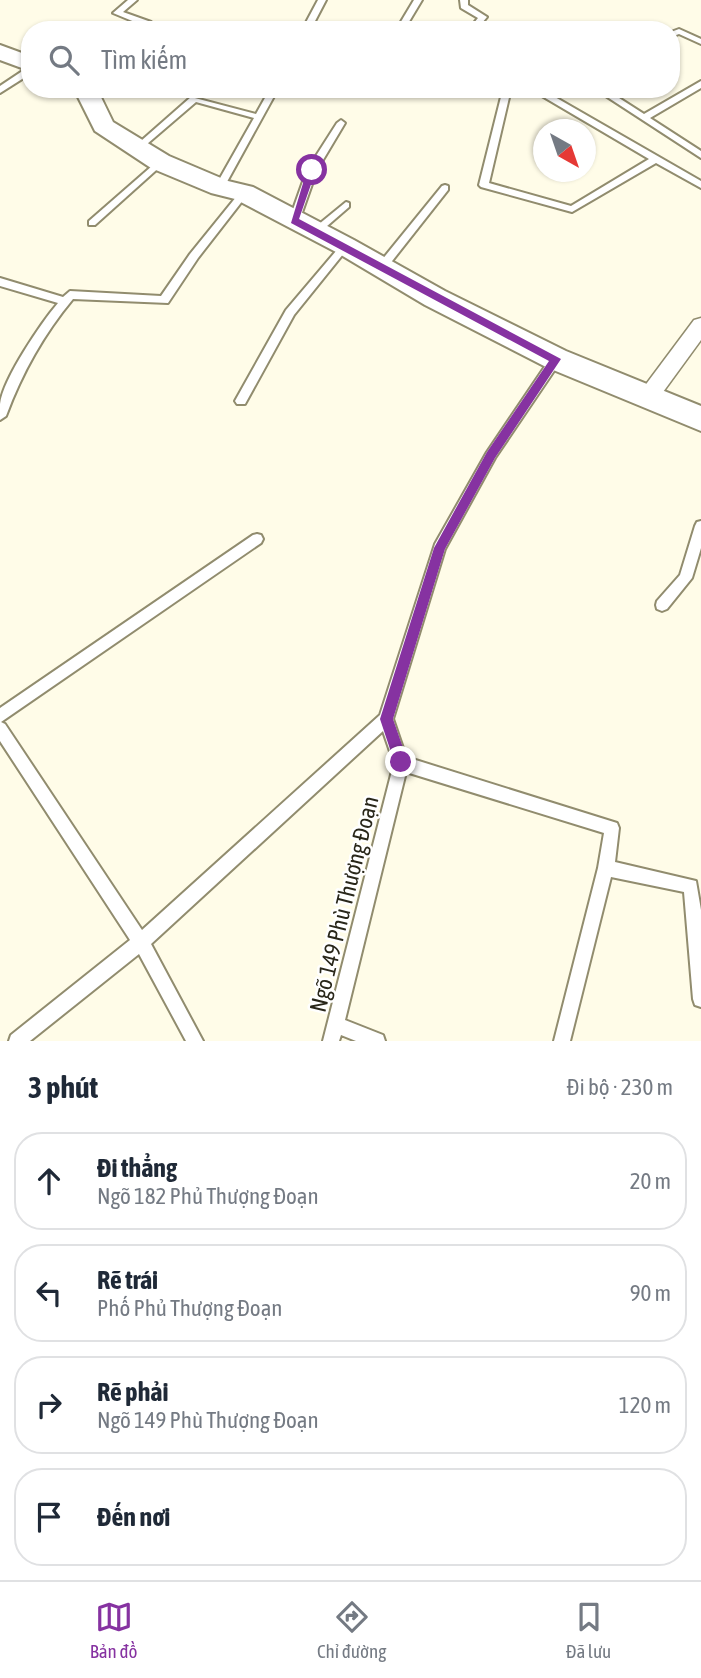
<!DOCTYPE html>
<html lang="vi">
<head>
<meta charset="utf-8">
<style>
	body { margin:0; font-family:"Asap Condensed",sans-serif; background:#f2f2f3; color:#1f2937 }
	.compass { position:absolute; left:533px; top:119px; width:63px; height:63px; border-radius:50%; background:#fff; box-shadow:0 2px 5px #0004; rotate:140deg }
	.stop { position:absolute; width:21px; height:21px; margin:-16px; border:5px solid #8632a1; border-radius:50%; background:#fff }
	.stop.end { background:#8632a1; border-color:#fff; box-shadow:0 2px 7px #0008 }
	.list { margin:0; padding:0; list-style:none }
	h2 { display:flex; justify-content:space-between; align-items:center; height:91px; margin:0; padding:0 28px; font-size:30px }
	h2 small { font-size:23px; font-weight:400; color:#747a83 }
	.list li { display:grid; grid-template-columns:46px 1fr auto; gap:21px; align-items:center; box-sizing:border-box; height:98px; margin:0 14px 14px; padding:0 14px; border:2px solid #e0e1e3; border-radius:28px }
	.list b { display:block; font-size:26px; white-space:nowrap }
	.list p { margin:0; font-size:23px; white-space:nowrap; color:#747a83 }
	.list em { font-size:23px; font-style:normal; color:#747a83 }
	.icon { flex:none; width:38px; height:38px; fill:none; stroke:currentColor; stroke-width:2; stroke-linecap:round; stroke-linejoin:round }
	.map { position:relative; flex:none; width:701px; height:1041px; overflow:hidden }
	.search { position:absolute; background:#fff; box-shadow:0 2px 5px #0004; left:21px; right:21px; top:21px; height:77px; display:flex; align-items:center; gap:18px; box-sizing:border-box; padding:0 24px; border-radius:28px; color:#747a83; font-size:26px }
	.sheet { height:539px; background:#fff }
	nav { display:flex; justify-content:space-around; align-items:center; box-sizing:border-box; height:98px; border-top:2px solid #e0e1e3; background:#fff; font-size:19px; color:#747a83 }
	nav a { display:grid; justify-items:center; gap:4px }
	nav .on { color:#8632a1 }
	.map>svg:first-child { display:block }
</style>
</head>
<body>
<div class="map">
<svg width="701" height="1041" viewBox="0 0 701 1041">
	<rect width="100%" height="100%" fill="#fffce8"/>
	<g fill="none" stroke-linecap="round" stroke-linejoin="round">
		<defs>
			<g id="lane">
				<polygon points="128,0 137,0 123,12 151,22 152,24 146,30 137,30 142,25 113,13"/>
				<polygon points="318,0 326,0 314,23 345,30 327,30 312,27 310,30 302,30"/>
				<polygon points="414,0 422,0 404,30 396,30"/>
				<polygon points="460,0 468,0 468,5 487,17 476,30 468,30 478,18 461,8"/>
				<polygon points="679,29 701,39 701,44 679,34 671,37 671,32"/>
				<polygon points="27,68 30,68 30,74 0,93 0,86"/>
				<polygon points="701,81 701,88 650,118 701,151 701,158 595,89 605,89 644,114"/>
				<polygon points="270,89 278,89 223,189 217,189 215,187 254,118 196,102 140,150 137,151 133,148 191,97 256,114"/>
				<polygon points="503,89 511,89 489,183 571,206 649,159 530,89 541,89 701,181 701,188 656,163 572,212 481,187 479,185"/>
				<polygon points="341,120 345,123 317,170 299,221 294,224 291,223 289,221 307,170 337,123"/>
				<polygon points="160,159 163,160 163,164 95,225 89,225 89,221"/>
				<polygon points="445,185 448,186 448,190 385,270 377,270 377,266 442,186"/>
				<path d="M244 190 247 191V195L198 258 168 303 73 299C43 335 22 373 6 416L0 420C0 415 0 409 0 404 3 379 41 323 58 303L0 286V278L63 297 70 291 161 296 190 254 241 191Z"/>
				<polygon points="346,202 349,203 349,207 319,233 313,233 313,229"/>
				<polygon points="345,243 350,246 348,248 294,315 245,404 237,404 235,401 286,310 342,244"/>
				<polygon points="556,355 561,359 560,362 495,458 445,549 393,719 406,757 617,823 619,828 615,862 696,881 701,910 701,1007 695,1005 693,999 684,892 611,877 570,1041 554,1041 598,868 604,833 406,772 345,1020 383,1035 385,1041 356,1041 341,1035 339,1041 323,1041 394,763 383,731 151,944 203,1041 186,1041 139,954 30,1041 9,1041 11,1035 130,940 0,741 0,708 253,535 257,534 261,535 263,539 261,543 1,722 5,724 142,930 380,715 435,544 487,452 552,356"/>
				<polygon points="701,521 701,548 692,578 667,609 662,611 657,609 656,605 657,601 680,575 695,526 697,522"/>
			</g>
			<polygon id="street" points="701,318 701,340 655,403 648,405 641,403 638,397 641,391 694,320"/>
			<g id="secondary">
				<polygon points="0,45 30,56 30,71 0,60"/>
				<polygon points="74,89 97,89 113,122 169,156 228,181 253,187 354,240 445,291 566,351 701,406 701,431 546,367 425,305 336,252 235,199 211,193 151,168 95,131"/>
			</g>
		</defs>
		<!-- lane casing -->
		<use href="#lane" stroke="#918c6e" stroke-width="4"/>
		<!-- street casing -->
		<use href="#street" stroke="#918c6e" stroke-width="3"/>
		<!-- secondary casing -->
		<use href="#secondary" stroke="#918c6e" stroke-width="4"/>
		<!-- lane -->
		<use href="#lane" fill="#fff" fill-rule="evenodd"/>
		<!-- street -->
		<use href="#street" fill="#fff" fill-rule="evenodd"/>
		<!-- secondary -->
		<use href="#secondary" fill="#fff" fill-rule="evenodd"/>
	</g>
	<!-- route -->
	<polygon fill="#8632a1" points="312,167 316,170 299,219 561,359 495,458 445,549 393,719 408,762 401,769 396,767 380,719 434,548 487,452 549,361 291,223 307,170"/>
	<g text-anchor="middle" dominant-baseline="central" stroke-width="5" stroke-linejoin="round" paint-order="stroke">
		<!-- street labels -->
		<g font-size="23" fill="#29271a" stroke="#fff">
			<text transform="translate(344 904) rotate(-76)">Ngõ 149 Phù Thượng Đoạn</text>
		</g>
	</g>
</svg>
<svg class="compass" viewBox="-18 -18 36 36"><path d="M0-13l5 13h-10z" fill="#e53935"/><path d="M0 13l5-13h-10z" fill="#747a83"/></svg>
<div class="stop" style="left:312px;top:170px"></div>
<div class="stop end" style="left:401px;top:762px"></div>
<div class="search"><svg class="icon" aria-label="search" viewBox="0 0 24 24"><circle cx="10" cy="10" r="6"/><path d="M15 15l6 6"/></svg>Tìm kiếm</div>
</div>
<section class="sheet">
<h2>3 phút<small>Đi bộ · 230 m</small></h2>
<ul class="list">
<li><svg class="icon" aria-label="ahead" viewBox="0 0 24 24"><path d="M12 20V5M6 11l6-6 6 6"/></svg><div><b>Đi thẳng</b><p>Ngõ 182 Phủ Thượng Đoạn</p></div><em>20 m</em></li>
<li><svg class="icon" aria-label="left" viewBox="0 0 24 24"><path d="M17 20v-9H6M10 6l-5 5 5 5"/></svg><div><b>Rẽ trái</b><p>Phố Phủ Thượng Đoạn</p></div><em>90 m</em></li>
<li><svg class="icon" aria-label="right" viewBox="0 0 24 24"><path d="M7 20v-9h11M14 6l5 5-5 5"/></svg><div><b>Rẽ phải</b><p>Ngõ 149 Phù Thượng Đoạn</p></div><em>120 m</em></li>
<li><svg class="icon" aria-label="arrive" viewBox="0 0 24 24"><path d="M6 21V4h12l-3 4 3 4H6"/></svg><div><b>Đến nơi</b></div></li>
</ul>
</section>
<nav>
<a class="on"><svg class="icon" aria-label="map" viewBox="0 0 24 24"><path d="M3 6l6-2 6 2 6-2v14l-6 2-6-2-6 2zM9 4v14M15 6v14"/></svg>Bản đồ</a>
<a><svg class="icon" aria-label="directions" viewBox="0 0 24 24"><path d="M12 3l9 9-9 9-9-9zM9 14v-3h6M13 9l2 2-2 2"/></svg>Chỉ đường</a>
<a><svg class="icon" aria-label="saved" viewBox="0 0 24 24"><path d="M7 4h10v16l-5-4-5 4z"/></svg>Đã lưu</a>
</nav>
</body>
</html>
